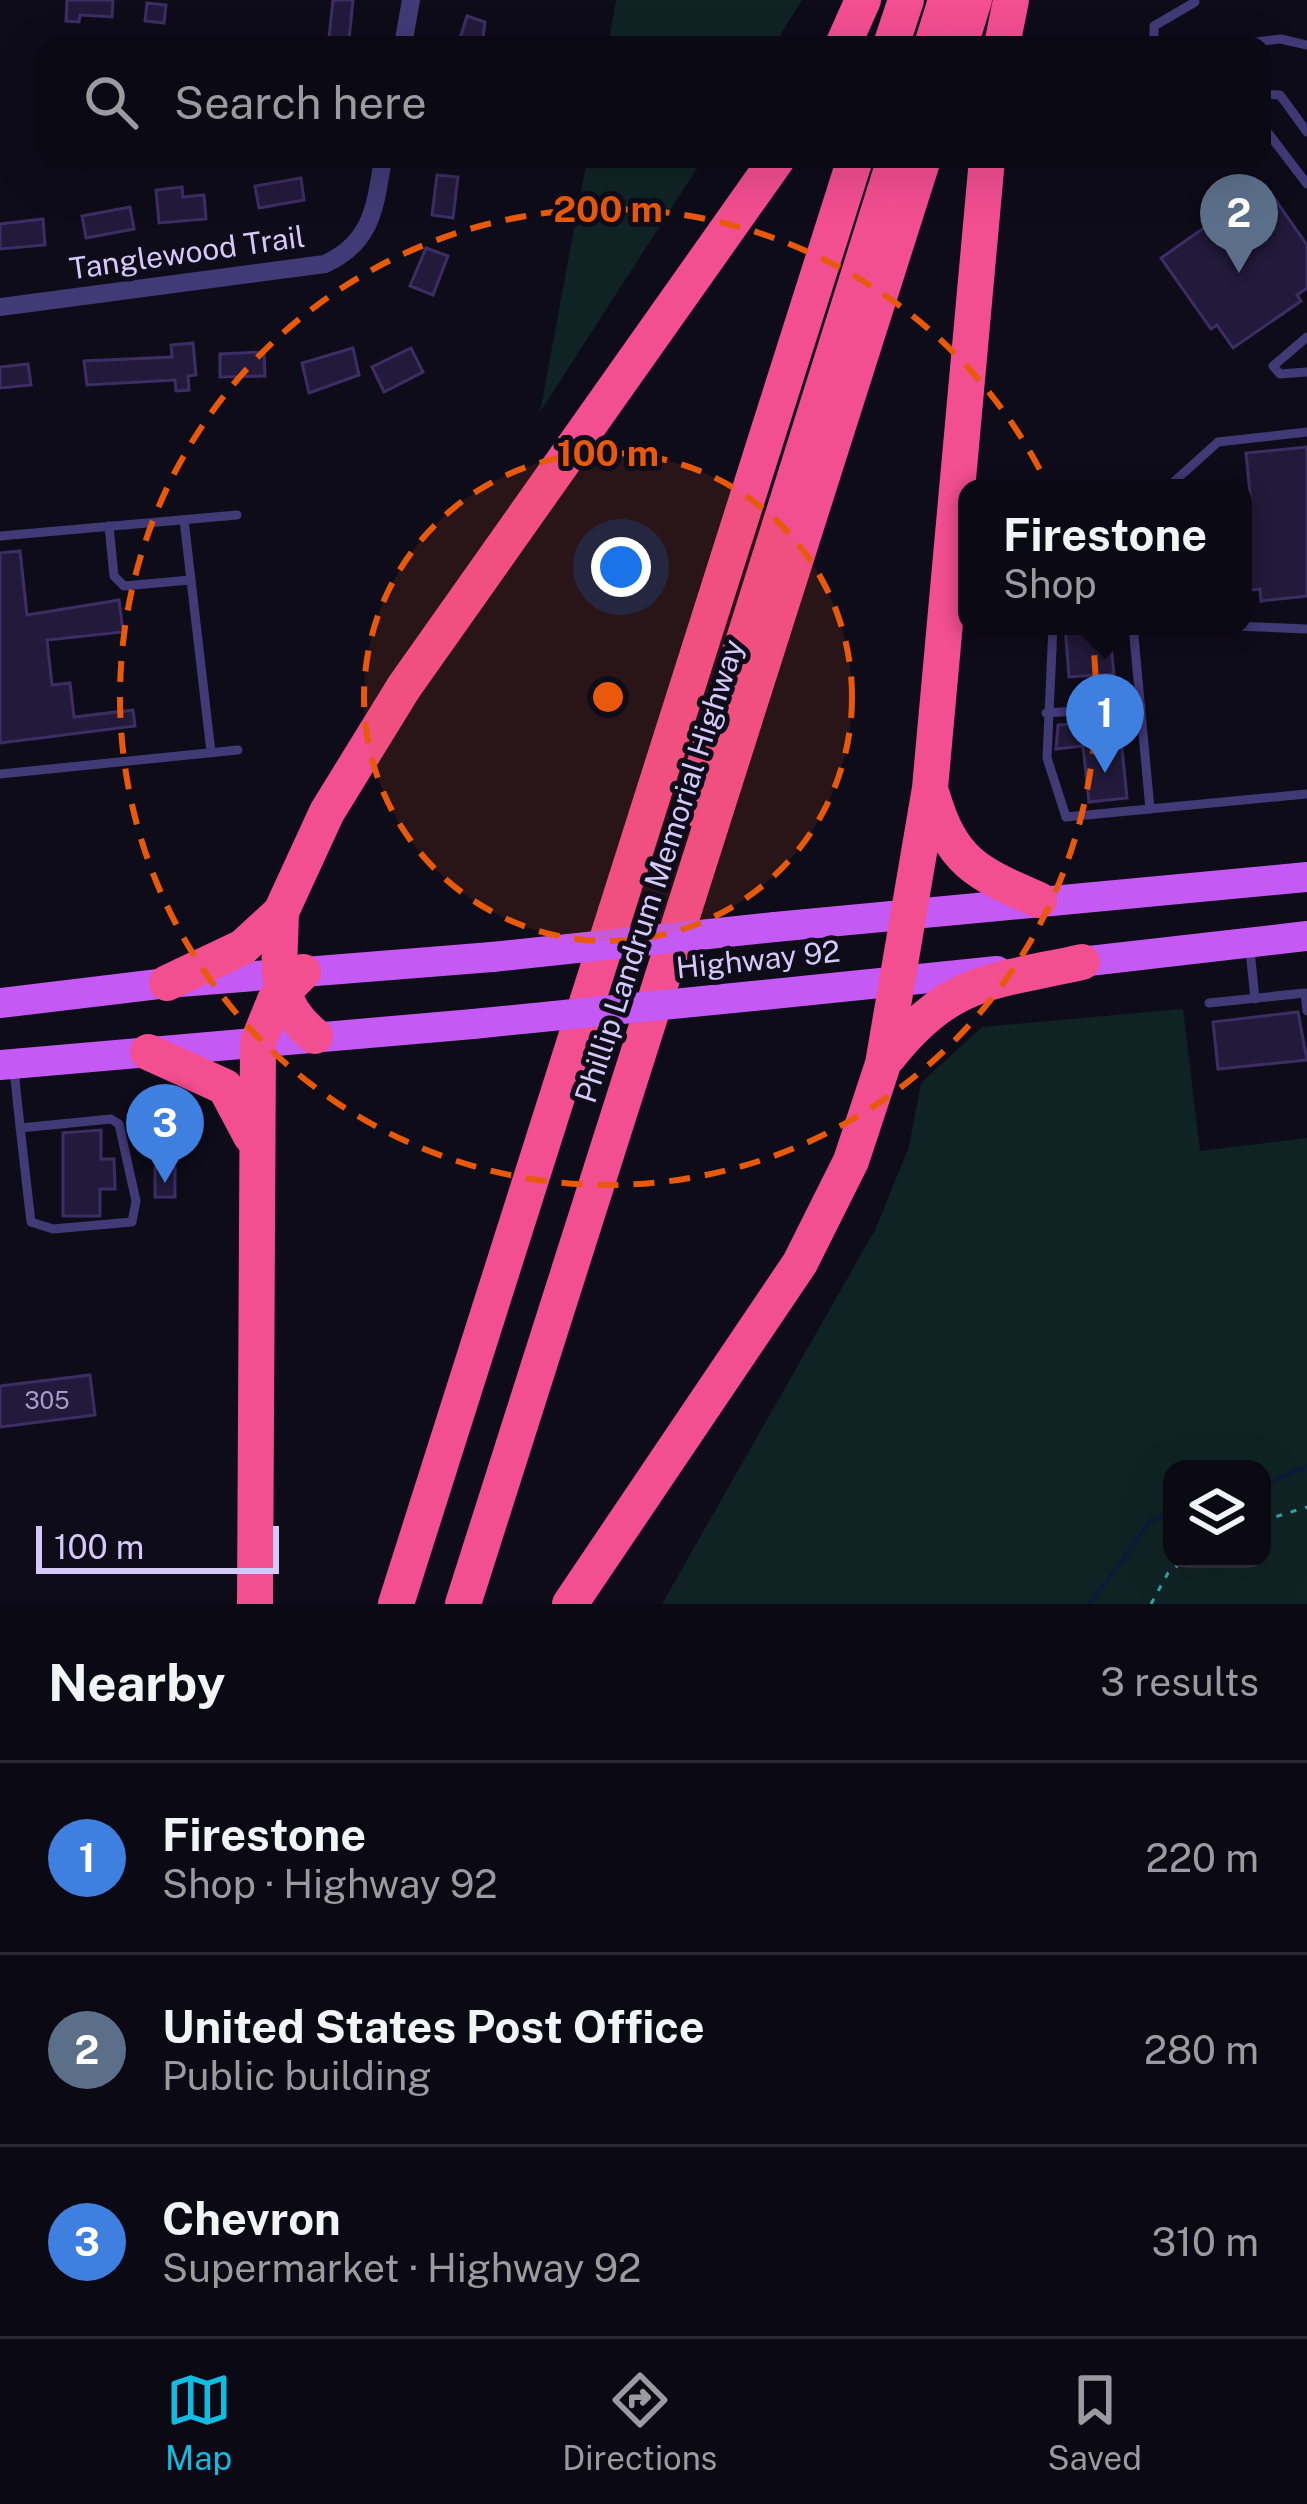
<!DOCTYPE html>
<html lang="en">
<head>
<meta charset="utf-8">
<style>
	body { margin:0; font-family:"Public Sans",sans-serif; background:#14121d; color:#f1f3f6 }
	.controls { position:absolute; right:36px; bottom:36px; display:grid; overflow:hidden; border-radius:24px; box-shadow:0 12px 48px #0002 }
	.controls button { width:108px; height:108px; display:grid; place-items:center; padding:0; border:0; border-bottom:3px solid #2b2a34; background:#0b0914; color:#f1f3f6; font:60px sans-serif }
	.scale { position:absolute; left:36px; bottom:30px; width:243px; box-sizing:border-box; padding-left:12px; border:6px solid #d3c9fb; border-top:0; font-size:33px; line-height:42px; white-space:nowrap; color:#d3c9fb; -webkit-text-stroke:9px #0f0c1a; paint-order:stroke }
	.you { position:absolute; left:621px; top:567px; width:42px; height:42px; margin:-30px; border:9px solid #fff; border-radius:50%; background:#1a73e8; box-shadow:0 0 0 18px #1a73e833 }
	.badge { display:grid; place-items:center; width:78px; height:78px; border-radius:50%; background:#11bce0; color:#fff; font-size:39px; font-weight:700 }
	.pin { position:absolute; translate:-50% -99px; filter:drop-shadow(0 3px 6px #0008) }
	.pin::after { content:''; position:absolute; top:63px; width:42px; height:36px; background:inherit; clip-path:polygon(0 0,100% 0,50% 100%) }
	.popup { position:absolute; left:958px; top:479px; width:294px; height:156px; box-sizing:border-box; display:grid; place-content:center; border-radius:24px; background:#0b0914; filter:drop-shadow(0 3px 9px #0005); font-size:39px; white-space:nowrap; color:#9a9aa0 }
	.popup b { font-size:45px; color:#f1f3f6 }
	.popup::after { content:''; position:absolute; left:50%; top:100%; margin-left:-24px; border:24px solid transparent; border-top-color:#0b0914 }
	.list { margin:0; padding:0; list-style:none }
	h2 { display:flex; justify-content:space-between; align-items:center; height:156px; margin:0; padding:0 48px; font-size:51px }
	h2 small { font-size:39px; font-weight:400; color:#9a9aa0 }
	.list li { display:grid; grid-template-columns:78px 1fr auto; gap:36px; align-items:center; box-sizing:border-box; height:192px; padding:0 48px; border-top:3px solid #2b2a34 }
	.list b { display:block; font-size:45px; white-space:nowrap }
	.list p { margin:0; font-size:39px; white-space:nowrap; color:#9a9aa0 }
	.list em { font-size:39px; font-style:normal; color:#9a9aa0 }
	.icon { flex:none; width:66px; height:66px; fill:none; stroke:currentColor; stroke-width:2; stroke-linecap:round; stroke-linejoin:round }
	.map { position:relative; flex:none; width:1307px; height:1604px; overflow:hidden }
	.search { position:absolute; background:#0b0914; box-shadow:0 12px 48px #0002; left:36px; right:36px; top:36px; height:132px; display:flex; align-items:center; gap:30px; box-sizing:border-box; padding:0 42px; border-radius:24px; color:#9a9aa0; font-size:45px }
	.sheet { height:732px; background:#0b0914 }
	nav { display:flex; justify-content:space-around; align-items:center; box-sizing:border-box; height:168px; border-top:3px solid #2b2a34; background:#0b0914; font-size:33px; color:#9a9aa0 }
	nav a { display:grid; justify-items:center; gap:6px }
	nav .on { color:#11bce0 }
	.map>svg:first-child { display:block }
</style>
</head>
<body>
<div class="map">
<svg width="1307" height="1604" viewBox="0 0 1307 1604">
	<rect width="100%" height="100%" fill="#0f0c1a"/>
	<!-- green -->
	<g fill="#102324" fill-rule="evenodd">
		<polygon points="616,0 802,0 774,45 608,45"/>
		<polygon points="587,159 703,159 540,412"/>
		<path d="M1183 1009 1200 1151 1307 1138V1604H662L875 1230 909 1147 921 1083 982 1027ZM1172 1469H1262V1559H1172Z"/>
	</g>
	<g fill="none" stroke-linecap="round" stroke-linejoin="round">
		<!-- stream -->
		<g stroke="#0d1a38" stroke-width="4.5">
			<polyline points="1262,1486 1307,1466"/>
			<polyline points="1090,1604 1150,1521 1172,1512"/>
		</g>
	</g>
	<!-- building -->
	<g fill="#221a3a" stroke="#3c2d64" stroke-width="3">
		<polygon points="67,0 113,0 112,17 80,15 79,22 66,21"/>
		<polygon points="333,0 353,0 349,40 329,38"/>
		<polygon points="147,3 166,5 164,23 145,21"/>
		<polygon points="467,16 485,22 482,45 458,45"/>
		<polygon points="437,175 458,177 453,218 432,215"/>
		<polygon points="301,178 304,200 259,208 255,186"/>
		<polygon points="1265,185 1307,245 1307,288 1297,295 1301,301 1233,348 1217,325 1211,329 1161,258"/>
		<polygon points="182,187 183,197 204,195 206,219 159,223 156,190"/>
		<polygon points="130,207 134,229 86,238 82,216"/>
		<polygon points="43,219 45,245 0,249 0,224"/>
		<polygon points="426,248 448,256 433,295 410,286"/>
		<polygon points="193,343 196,375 188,376 189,390 176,391 175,380 87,385 84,361 172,357 171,345"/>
		<polygon points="353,348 359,375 309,393 302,363"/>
		<polygon points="411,348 423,372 384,392 372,367"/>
		<polygon points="264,352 265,376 220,377 220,354"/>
		<polygon points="28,364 31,385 0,388 0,367"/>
		<polygon points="1307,447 1307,596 1261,601 1260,589 1243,591 1243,505 1251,504 1246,453"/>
		<polygon points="20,551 27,615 119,600 123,632 47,640 52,685 70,683 74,717 133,710 135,726 0,743 0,553"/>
		<polygon points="1065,626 1109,626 1114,674 1069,677"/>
		<polygon points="1119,719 1127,798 1089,802 1083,746 1056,749 1058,725"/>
		<polygon points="1298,1012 1307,1060 1218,1069 1213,1022"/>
		<polygon points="101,1130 101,1159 114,1159 115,1189 100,1189 100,1216 63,1216 63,1133"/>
		<rect x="155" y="1168" width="20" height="29"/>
		<polygon points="90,1375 95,1415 0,1427 0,1386"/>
	</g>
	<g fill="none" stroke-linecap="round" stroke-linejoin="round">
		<!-- path -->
		<g stroke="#35a2a3" stroke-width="3" stroke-dasharray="6 9" stroke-linecap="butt">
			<polyline points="1262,1521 1307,1507"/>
			<polyline points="1151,1604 1168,1573 1186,1559"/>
		</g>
		<!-- lane -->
		<g stroke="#413a76" stroke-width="9">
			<polyline points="1154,45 1154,26 1195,2"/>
			<polyline points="1231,45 1281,39 1307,45"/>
			<polyline points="1262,94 1280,95 1307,132"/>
			<polyline points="1262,125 1307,184"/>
			<polyline points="1307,337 1273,366 1280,374 1307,372"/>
			<polyline points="1167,488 1218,442 1307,432"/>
			<polyline points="184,520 211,752"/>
			<polyline points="109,526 114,576 124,586 190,580"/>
			<polyline points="0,536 237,515"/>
			<polyline points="1053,626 1047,758 1066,817 1307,794"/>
			<polyline points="1133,626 1150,809"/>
			<polyline points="1235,626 1307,629"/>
			<polyline points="1046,713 1141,707"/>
			<polyline points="0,774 238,750"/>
			<polyline points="1250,950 1255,999"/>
			<polyline points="1209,1003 1305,993 1307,1011"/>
			<path d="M14 1069C19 1120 25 1171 31 1222L53 1229 132 1222 136 1201 119 1124 111 1119 20 1128"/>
		</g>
		<!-- street -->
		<g stroke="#413a76" stroke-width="18">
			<polyline points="403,45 411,0"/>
			<path d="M0 307 325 264C373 242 375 206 383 159"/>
		</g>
		<!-- primary -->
		<g stroke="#c459f3" stroke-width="30">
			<polyline points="775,927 1307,877"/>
			<polyline points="1063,964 1307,936"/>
			<polyline points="753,996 997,971"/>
			<polyline points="0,1003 167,983 492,957"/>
			<polyline points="0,1065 473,1024"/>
		</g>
		<!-- highway -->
		<g stroke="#f24e90" stroke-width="36">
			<polyline points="843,45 863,0"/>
			<polyline points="891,45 906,0"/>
			<polyline points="932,45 946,0"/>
			<polyline points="960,45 974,0"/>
			<polyline points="1002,45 1011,0"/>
			<path d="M932 795C952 863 977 873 1039 900"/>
			<polyline points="691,808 895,159"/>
			<path d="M281 912C280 964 271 1002 315 1036"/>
			<polyline points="167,983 243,947 281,912 327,812 404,687 777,159"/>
			<polyline points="148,1052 225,1087 251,1136"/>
			<path d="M889 1056C950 979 992 982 1082 962"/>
			<polyline points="255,1604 258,1042 275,1000 303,972"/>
			<polyline points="396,1604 855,159"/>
			<polyline points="463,1604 923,159"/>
			<polyline points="570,1604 800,1263 851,1161 883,1064 930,788 987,159"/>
		</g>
		<!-- primary-bridge -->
		<g stroke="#c459f3" stroke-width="30">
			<polyline points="492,957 775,927"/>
			<polyline points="473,1024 753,996"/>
		</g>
	</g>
	<!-- distance rings -->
	<circle cx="608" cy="697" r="244" fill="#e8590c" fill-opacity=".12"/>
	<g fill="none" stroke="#e8590c" stroke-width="6" stroke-dasharray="21 15">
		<circle cx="608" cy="697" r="244"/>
		<circle cx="608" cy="697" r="488"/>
	</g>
	<g text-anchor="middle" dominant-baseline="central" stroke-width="10" stroke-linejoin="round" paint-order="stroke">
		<!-- number labels -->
		<g font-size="24" fill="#a79dcb">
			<text x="47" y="1400">305</text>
		</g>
		<!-- street labels -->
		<g font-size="30" fill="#d3c9fb" stroke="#0f0c1a">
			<text transform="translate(187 252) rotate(-8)">Tanglewood Trail</text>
			<text transform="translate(659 871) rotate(-72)">Phillip Landrum Memorial Highway</text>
			<text transform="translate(758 959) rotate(-6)">Highway 92</text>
		</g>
	</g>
	<circle cx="608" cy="697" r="18" fill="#e8590c" stroke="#0f0c1a" stroke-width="6"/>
	<g font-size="36" text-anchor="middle" font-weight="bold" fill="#e8590c" stroke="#0f0c1a" stroke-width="10" stroke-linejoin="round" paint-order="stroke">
		<text x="608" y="222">200 m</text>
		<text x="608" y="466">100 m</text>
	</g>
</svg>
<div class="controls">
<button><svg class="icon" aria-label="layers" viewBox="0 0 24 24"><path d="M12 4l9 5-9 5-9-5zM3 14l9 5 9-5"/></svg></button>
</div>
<div class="scale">100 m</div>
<div class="you"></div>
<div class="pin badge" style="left:1105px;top:773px;background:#3f7fe0">1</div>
<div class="popup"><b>Firestone</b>Shop</div>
<div class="pin badge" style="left:1239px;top:273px;background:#5c6f8a">2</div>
<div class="pin badge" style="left:165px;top:1183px;background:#3f7fe0">3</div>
<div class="search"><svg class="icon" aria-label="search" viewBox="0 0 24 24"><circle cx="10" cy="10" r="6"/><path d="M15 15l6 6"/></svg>Search here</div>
</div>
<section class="sheet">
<h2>Nearby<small>3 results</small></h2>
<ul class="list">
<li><span class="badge" style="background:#3f7fe0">1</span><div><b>Firestone</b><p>Shop · Highway 92</p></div><em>220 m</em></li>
<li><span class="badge" style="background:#5c6f8a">2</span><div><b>United States Post Office</b><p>Public building</p></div><em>280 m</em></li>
<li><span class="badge" style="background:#3f7fe0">3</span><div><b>Chevron</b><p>Supermarket · Highway 92</p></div><em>310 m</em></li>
</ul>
</section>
<nav>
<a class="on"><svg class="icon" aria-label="map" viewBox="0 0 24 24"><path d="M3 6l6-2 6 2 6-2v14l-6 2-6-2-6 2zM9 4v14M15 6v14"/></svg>Map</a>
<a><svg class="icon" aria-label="directions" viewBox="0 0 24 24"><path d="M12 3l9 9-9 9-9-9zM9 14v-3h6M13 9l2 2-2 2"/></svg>Directions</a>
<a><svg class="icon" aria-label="saved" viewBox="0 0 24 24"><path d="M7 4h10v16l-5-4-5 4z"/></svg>Saved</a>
</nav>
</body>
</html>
